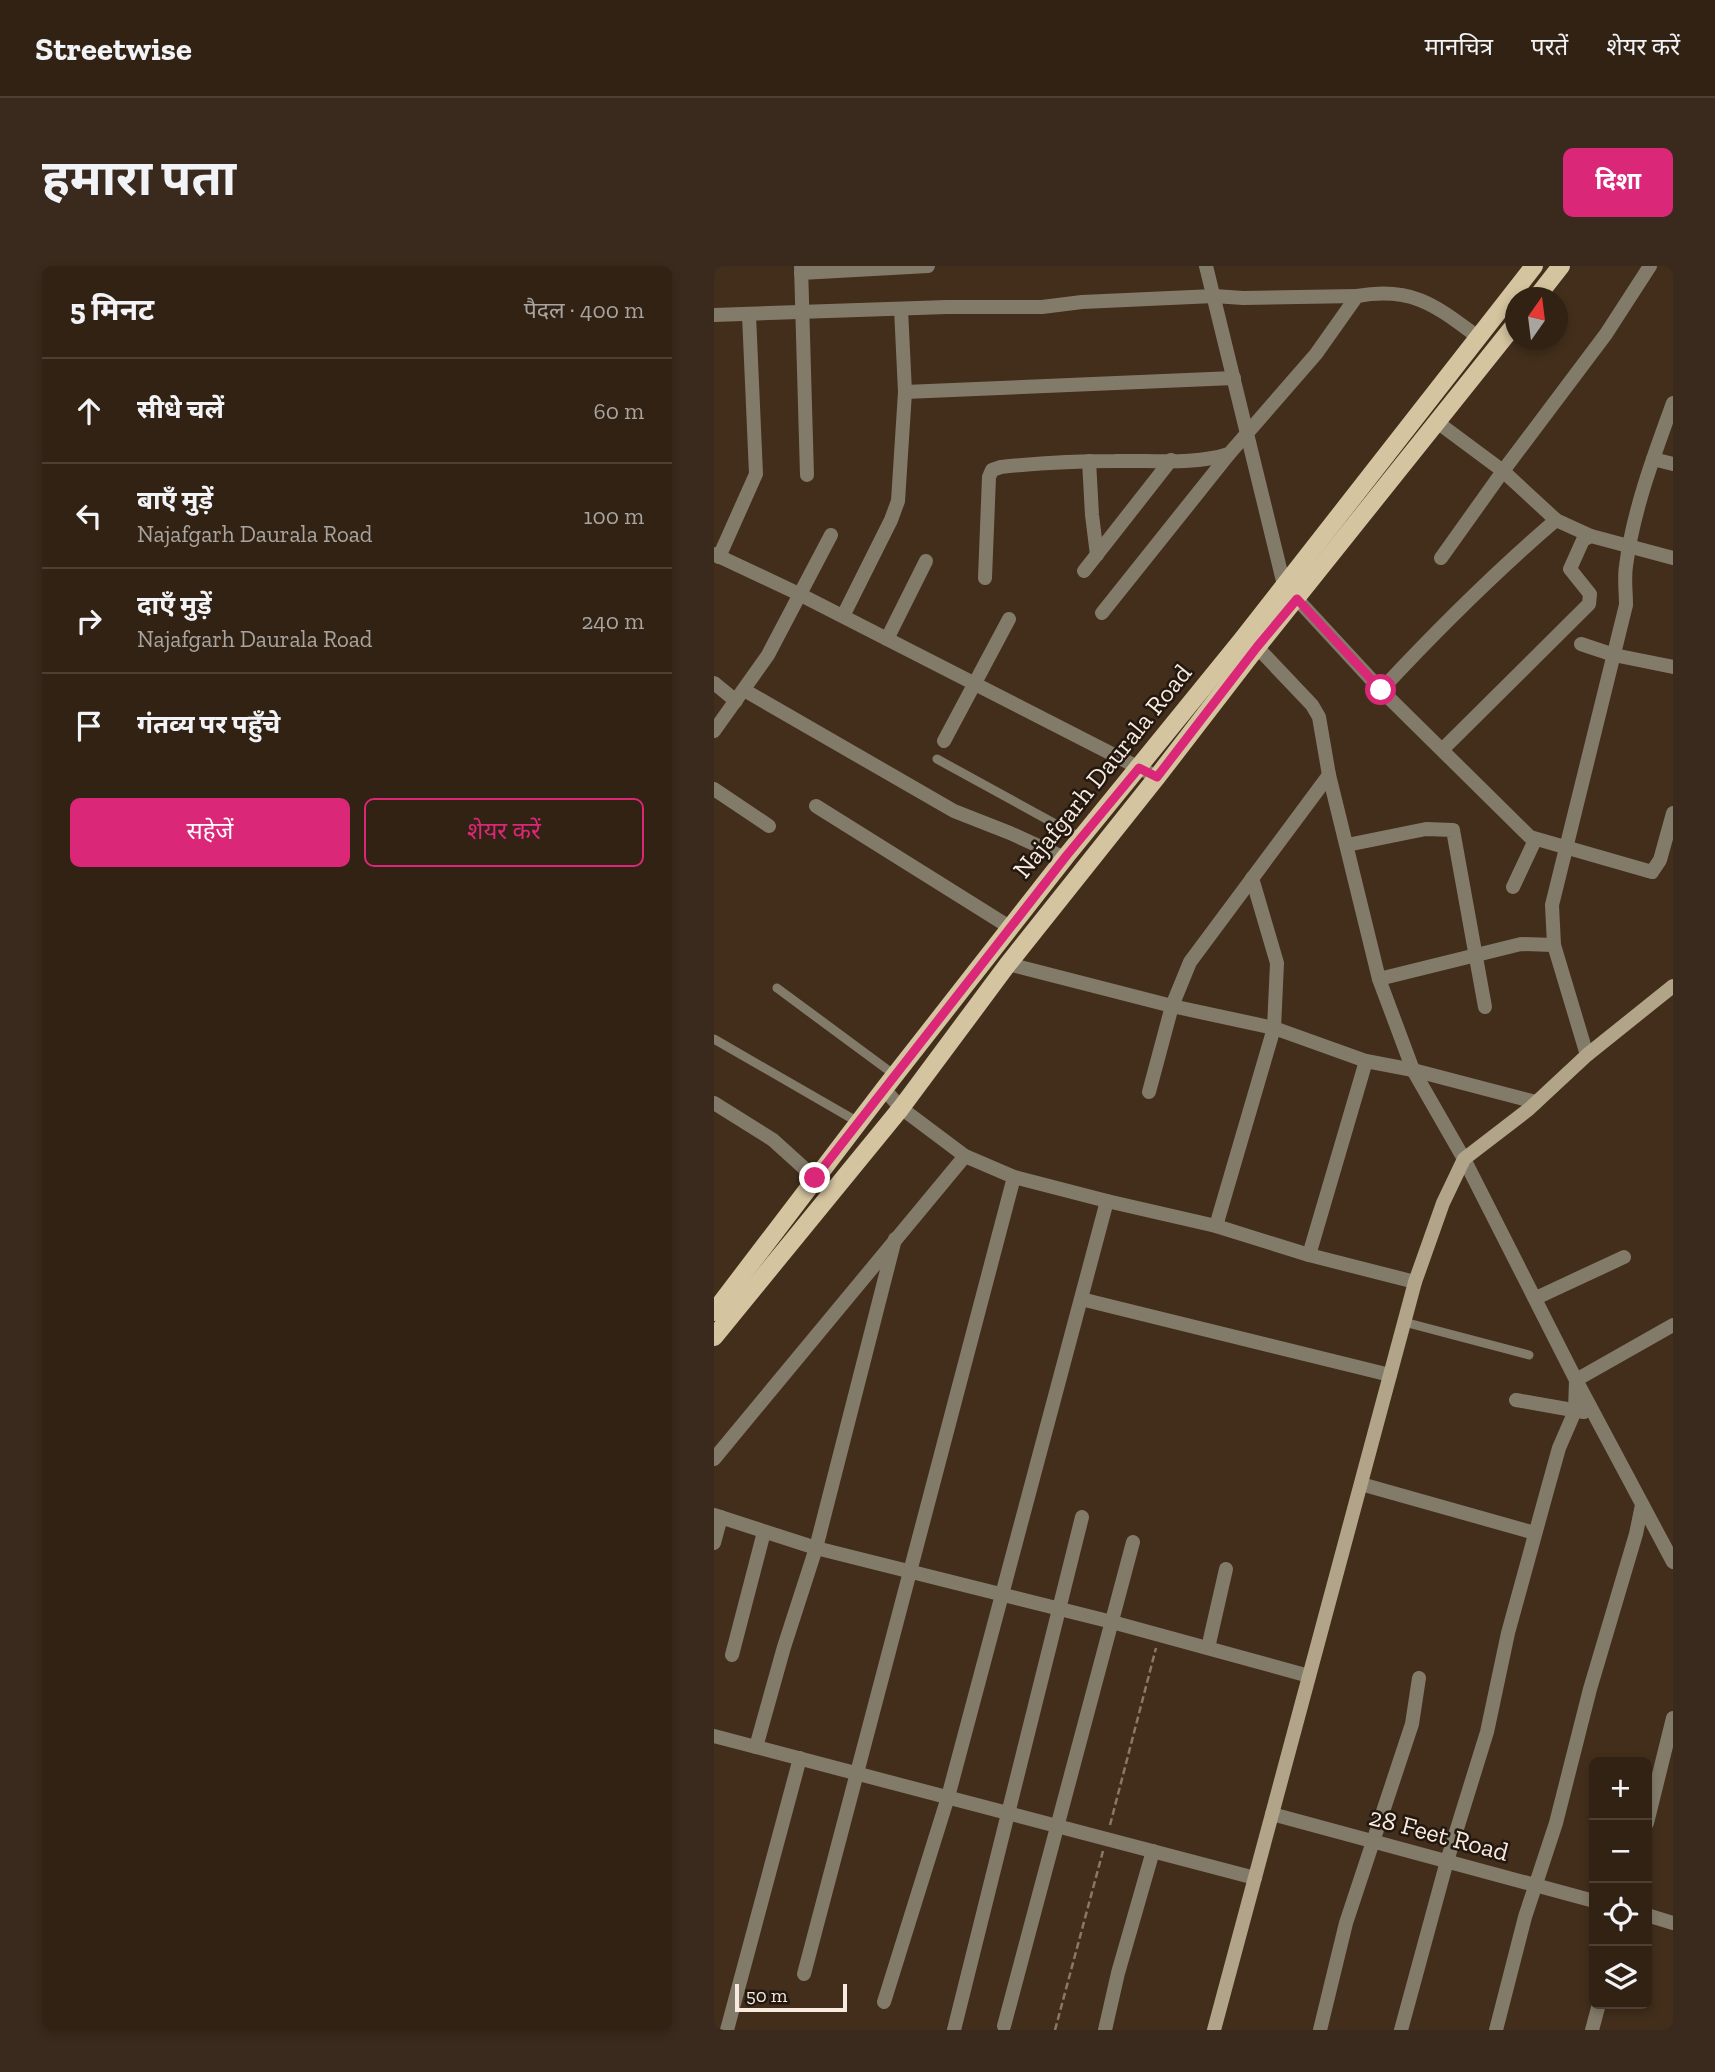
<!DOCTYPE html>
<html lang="hi">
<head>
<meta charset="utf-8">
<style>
	body { margin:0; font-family:"Zilla Slab","Noto Sans Devanagari",serif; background:#3a2a1d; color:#f1f3f6 }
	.controls { position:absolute; right:21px; bottom:21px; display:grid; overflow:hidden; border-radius:10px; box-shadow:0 4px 10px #0003 }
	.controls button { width:63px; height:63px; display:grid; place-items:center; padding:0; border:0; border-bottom:2px solid #4d3f34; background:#322214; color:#f1f3f6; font:35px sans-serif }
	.compass { position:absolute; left:791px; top:21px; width:63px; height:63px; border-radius:50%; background:#322214; box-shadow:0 4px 10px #0003; rotate:14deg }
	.scale { position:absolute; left:21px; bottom:18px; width:112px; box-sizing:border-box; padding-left:7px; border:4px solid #f8eadf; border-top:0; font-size:19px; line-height:24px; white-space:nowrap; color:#f8eadf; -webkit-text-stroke:5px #221810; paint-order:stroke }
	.stop { position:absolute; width:21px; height:21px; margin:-16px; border:5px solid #db2777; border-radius:50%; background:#fff }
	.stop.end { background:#db2777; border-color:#fff; box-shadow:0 2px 7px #0008 }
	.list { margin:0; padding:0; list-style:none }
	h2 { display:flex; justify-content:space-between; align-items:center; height:91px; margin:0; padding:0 28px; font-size:30px }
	h2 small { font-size:23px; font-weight:400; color:#a8a4a0 }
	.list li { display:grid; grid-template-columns:46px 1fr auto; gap:21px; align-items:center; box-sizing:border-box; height:105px; padding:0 28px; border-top:2px solid #4d3f34 }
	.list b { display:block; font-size:26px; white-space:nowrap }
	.list p { margin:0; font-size:23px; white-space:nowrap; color:#a8a4a0 }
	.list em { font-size:23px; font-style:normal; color:#a8a4a0 }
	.actions { display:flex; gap:14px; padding:21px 28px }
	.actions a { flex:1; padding:16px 0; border:2px solid #db2777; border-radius:10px; text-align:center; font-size:24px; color:#db2777 }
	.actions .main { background:#db2777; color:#fff }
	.icon { flex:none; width:38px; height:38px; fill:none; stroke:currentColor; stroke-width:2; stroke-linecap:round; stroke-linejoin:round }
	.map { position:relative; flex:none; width:959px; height:1764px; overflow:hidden; border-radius:10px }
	header { display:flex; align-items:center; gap:42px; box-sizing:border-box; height:98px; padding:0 35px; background:#322214; border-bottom:2px solid #4d3f34 }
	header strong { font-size:33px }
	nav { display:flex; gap:38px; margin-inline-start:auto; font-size:24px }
	.intro { display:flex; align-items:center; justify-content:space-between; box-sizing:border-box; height:168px; padding:0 42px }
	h1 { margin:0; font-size:49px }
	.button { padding:18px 32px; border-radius:10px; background:#db2777; color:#fff; font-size:24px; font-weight:700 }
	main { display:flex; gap:42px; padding:0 42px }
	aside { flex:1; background:#322214; border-radius:10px; box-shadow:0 4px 10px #0003 }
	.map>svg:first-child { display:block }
</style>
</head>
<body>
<header>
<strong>Streetwise</strong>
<nav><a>मानचित्र</a><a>परतें</a><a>शेयर करें</a></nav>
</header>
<div class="intro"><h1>हमारा पता</h1><a class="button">दिशा</a></div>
<main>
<aside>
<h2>5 मिनट<small>पैदल · 400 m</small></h2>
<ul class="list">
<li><svg class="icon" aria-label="ahead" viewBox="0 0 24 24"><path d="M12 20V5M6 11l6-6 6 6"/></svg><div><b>सीधे चलें</b></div><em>60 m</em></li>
<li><svg class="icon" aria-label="left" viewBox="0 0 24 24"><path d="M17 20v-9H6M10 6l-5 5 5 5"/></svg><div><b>बाएँ मुड़ें</b><p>Najafgarh Daurala Road</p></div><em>100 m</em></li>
<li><svg class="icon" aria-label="right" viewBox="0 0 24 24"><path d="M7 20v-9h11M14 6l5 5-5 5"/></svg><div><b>दाएँ मुड़ें</b><p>Najafgarh Daurala Road</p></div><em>240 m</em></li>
<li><svg class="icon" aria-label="arrive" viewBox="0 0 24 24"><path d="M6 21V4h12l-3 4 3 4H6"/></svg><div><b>गंतव्य पर पहुँचे</b></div></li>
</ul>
<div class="actions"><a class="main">सहेजें</a><a>शेयर करें</a></div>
</aside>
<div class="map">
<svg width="959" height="1764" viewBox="0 0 959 1764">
	<rect width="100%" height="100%" fill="#422e1b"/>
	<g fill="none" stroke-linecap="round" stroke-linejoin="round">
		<!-- path -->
		<g stroke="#897767" stroke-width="2.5" stroke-dasharray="7 3.5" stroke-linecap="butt">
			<polyline points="396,1559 442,1382"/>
			<polyline points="341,1764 389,1585"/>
		</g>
		<!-- lane -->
		<g stroke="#837b6a" stroke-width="9">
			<polyline points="223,493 367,572"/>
			<polyline points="63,722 182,810"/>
			<polyline points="0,773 144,856"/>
			<polyline points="690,1056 815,1089"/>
		</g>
		<!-- street -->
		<g stroke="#837b6a" stroke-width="14">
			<polyline points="87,0 93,209"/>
			<polyline points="492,0 570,319 667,424 816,571 938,606 946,594 959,547"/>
			<polyline points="87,7 214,0"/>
			<polyline points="0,49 233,41 328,41 368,36 500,30 529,32 643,30"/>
			<polyline points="191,126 520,112"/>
			<polyline points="723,156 789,205 842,254 877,270"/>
			<polyline points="939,193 959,198"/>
			<polyline points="375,195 378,249 383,289"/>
			<polyline points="0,288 85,328 443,511"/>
			<polyline points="5,291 42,208 35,49"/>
			<polyline points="727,292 789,205 892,68 936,0"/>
			<polyline points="370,305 457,194"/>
			<path d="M271 312 275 211 278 204 287 201C325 197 363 195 401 195 436 194 482 199 515 188L602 88 643 30C699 20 722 40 764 71"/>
			<polyline points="388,347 515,188"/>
			<polyline points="129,350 177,254 184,235 191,126 187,43"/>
			<polyline points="173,373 212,295"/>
			<polyline points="867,378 900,389 959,401"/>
			<polyline points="543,381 598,439 605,451 615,509 665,713 699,804 750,893 862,1114 959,1296"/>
			<polyline points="0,417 22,435"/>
			<polyline points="30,424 240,545 296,567 351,592"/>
			<path d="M667 424C723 364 780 307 842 254"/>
			<polyline points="0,465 54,389 117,269"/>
			<polyline points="230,475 295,353"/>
			<polyline points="729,483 875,338 876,328 856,303 869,274 877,270 959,292"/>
			<polyline points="0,523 55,560"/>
			<polyline points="102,540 297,662"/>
			<polyline points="633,579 712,563 739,564 771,741"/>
			<polyline points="799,621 821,574"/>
			<polyline points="294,698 458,740 560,762 652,795 699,804 822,836"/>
			<polyline points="665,713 807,678 840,679"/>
			<path d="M873 789 840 679 838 639 912 339C912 326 910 312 912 300 919 245 940 189 959 137"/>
			<polyline points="170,823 187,842 251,890 300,911 393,935 502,960 595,989 701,1016"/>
			<polyline points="435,826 458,740 476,696 615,509"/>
			<polyline points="0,837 59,874 101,912"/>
			<polyline points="502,960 560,762 563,697 538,612"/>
			<polyline points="595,989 652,795"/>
			<polyline points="822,1032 910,991"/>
			<polyline points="367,1033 676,1109"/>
			<polyline points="802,1134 870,1146"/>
			<polyline points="0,1193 251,890"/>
			<polyline points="647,1218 821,1267"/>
			<polyline points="0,1249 102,1282 398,1356 595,1410"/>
			<polyline points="0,1277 7,1251"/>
			<polyline points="494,1382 512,1303"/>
			<polyline points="18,1389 50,1266"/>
			<polyline points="0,1470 541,1612"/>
			<polyline points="42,1481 70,1381 102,1282 181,973"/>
			<polyline points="558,1548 880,1635"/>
			<polyline points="933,1557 959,1452"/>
			<polyline points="933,1649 959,1657"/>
			<polyline points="90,1708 300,911"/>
			<polyline points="170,1736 234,1531 393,935"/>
			<polyline points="290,1760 419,1276"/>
			<polyline points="13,1764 86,1492"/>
			<polyline points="240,1764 368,1251"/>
			<polyline points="391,1764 404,1707 439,1585"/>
			<polyline points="606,1764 632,1657 698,1458 705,1412"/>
			<polyline points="687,1764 733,1595 773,1466 794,1367 833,1225 845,1182 861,1145 862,1114 959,1059"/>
			<polyline points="782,1764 811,1651 842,1557 876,1423 922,1268 928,1239"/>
			<polyline points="878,1764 885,1738"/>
		</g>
		<!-- secondary -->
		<polyline stroke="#b1a488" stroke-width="14" points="500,1764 701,1016 729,937 750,893 815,843 873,789 959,720"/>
		<!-- primary -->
		<g stroke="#d4c49f" stroke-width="18">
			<polyline points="822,32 847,0"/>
			<polyline points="0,1046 170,823 353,589 527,375 820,0"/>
			<polyline points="0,1071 187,842 294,698 443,511 543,381 802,57"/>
		</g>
	</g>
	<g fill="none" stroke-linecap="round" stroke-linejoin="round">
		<!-- route -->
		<polyline stroke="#db2777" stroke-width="9" points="101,912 353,589 425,502 443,511 543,381 583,333 667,424"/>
	</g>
	<g text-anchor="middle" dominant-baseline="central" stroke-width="5" stroke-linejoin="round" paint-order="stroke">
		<!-- street labels -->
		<g font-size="26" fill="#f8eadf" stroke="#221810">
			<text transform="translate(388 505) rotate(-51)">Najafgarh Daurala Road</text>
			<text transform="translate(725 1568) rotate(15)">28 Feet Road</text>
		</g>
	</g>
</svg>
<div class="controls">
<button>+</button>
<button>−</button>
<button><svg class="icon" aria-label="locate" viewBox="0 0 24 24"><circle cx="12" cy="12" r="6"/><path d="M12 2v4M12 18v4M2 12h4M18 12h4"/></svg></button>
<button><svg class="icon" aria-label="layers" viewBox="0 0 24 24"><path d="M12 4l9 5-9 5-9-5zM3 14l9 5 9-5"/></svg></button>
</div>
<svg class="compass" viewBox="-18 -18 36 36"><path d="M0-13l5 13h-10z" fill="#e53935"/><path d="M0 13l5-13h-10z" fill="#a8a4a0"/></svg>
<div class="scale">50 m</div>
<div class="stop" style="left:667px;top:424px"></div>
<div class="stop end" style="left:101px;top:912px"></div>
</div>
</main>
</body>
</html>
